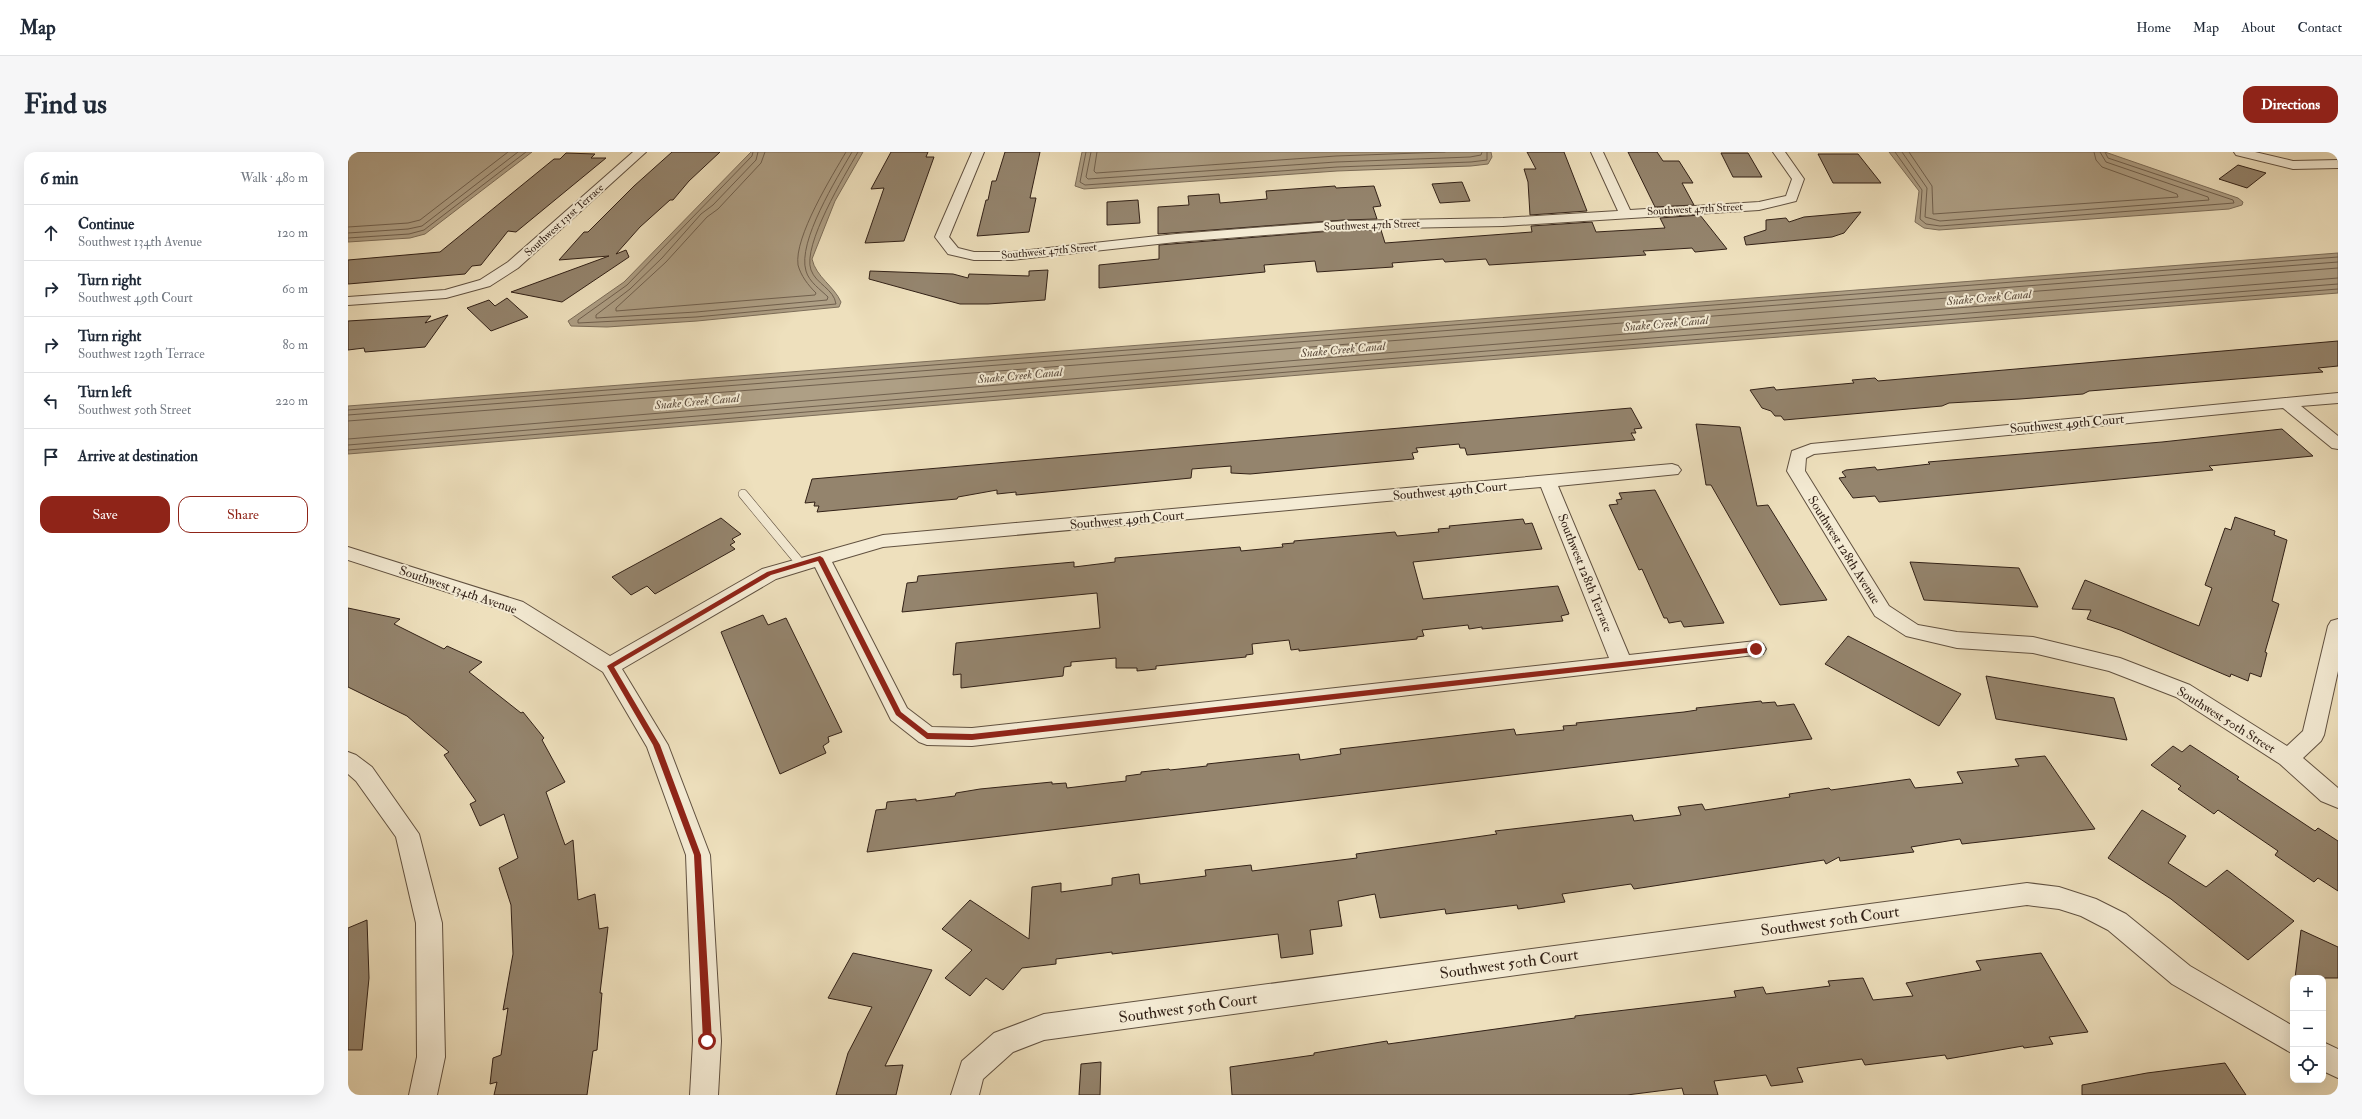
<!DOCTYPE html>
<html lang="en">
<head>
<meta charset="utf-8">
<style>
	body { margin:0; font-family:"IM FELL Double Pica",serif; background:#f6f6f7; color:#1f2937 }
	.controls { position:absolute; right:12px; bottom:12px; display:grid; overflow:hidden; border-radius:8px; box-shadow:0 4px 16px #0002 }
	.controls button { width:36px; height:36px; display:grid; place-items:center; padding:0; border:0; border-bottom:1px solid #e0e1e3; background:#fff; color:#1f2937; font:20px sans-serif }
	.stop { position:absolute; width:12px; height:12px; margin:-9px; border:3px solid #8f2418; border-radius:50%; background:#fff }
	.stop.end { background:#8f2418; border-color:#fff; box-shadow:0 1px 4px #0008 }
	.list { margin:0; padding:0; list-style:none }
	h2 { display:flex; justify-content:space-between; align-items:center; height:52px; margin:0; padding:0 16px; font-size:17px }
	h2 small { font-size:13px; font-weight:400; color:#747a83 }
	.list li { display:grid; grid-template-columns:26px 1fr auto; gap:12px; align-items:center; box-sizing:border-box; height:56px; padding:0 16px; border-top:1px solid #e0e1e3 }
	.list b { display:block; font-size:15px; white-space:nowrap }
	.list p { margin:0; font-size:13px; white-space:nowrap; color:#747a83 }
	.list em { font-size:13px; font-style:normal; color:#747a83 }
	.actions { display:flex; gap:8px; padding:12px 16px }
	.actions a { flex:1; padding:9px 0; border:1px solid #8f2418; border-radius:12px; text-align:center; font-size:14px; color:#8f2418 }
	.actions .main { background:#8f2418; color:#fff }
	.icon { flex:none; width:22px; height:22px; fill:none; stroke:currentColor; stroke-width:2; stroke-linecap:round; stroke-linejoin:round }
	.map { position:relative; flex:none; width:1990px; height:943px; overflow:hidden; border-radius:12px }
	header { display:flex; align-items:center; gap:24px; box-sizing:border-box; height:56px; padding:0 20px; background:#fff; border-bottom:1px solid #e0e1e3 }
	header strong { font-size:19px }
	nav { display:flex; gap:22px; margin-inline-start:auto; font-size:14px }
	.intro { display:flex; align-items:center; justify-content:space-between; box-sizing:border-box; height:96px; padding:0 24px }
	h1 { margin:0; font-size:28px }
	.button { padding:10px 18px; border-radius:12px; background:#8f2418; color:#fff; font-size:14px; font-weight:700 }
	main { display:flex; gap:24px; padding:0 24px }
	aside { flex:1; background:#fff; border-radius:12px; box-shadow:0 4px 16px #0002 }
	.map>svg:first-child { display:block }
</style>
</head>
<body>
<header>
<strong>Map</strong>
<nav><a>Home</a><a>Map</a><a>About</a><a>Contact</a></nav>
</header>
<div class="intro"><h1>Find us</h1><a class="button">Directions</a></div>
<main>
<aside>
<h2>6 min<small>Walk · 480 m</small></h2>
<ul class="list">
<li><svg class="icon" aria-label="ahead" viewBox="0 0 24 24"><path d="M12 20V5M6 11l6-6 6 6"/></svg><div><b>Continue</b><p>Southwest 134th Avenue</p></div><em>120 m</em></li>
<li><svg class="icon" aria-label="right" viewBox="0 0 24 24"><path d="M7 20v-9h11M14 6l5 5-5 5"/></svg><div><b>Turn right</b><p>Southwest 49th Court</p></div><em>60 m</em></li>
<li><svg class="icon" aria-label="right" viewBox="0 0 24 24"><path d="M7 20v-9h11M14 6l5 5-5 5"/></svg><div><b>Turn right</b><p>Southwest 129th Terrace</p></div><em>80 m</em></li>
<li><svg class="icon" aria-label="left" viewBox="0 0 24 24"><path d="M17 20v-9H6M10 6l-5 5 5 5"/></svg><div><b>Turn left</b><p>Southwest 50th Street</p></div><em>220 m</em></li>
<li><svg class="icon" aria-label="arrive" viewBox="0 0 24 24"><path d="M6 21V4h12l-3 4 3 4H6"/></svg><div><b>Arrive at destination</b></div></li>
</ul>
<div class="actions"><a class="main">Save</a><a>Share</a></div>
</aside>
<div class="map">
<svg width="1990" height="943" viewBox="0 0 1990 943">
	<rect width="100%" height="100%" fill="#eee0bd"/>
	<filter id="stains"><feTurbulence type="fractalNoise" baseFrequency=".005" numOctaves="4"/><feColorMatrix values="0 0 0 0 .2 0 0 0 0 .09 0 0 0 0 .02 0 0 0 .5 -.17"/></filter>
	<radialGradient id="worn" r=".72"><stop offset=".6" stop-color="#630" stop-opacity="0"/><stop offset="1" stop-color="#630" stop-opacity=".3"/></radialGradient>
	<!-- water -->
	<g fill="#ae9f85" stroke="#7c6d59">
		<polygon points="0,0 184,0 77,82 62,86 0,90"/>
		<path d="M403 0H515L487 49 464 107C468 125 486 134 493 150L491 155 349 169 259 175 223 174 220 169 276 130Z"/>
		<polygon points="734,0 1143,0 1144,5 1140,12 1123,14 989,19 736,37 727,34"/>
		<polygon points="1541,0 1757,0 1890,46 1895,50 1894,53 1881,57 1591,78 1576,76 1567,70 1571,39"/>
		<polygon points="1990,101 1990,141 1025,217 0,302 0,254"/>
	</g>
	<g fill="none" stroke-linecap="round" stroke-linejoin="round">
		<!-- shore -->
		<g stroke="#70604e" stroke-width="1">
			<path d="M405 0 404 4 279 133 230 168V171L348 165 488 152C486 137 468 132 463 118 454 93 497 23 510 0"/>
			<path d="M410 0 408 8 365 53 353 62 314 106 282 137 248 163V166L348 160 479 148 480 145C473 138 461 130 458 119 449 90 489 26 504 0"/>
			<path d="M417 0 413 11 370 57 359 65 318 110 268 156V159L467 143 468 141C460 133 453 124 450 113 446 85 484 24 498 0"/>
			<polyline points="738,0 732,30 737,33 989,15 1123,10 1139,8 1139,0"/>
			<polyline points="743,0 738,25 740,27 988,10 1122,5 1133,3 1134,0"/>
			<polyline points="749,0 746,19 748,21 988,4 1097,0"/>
			<polyline points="1547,0 1574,38 1572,67 1578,72 1592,74 1886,51 1885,48 1760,6 1757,0"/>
			<polyline points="1554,0 1579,36 1577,65 1592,69 1861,48 1860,45 1758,10 1752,0"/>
			<polyline points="1561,0 1584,34 1585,62 1830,45 1829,42 1754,15 1748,8 1746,0"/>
			<polyline points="0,75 60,71 72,68 160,0"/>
			<polyline points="0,81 60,77 74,74 170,0"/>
			<polyline points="0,86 61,82 76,78 178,0"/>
			<polyline points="0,258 1990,105"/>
			<polyline points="0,263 1990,110"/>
			<polyline points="0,269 1990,116"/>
			<polyline points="0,287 1024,202 1990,126"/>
			<polyline points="0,293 1025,208 1990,132"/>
			<polyline points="0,298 1025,213 1990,137"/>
		</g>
	</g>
	<!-- building -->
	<g fill="#94846d" stroke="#322117">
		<polygon points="324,0 372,0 341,29 325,48 322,48 292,75 268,102 278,98 281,105 214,150 163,140 261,104 211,108 236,80 240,80 286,34"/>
		<polygon points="543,0 580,0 578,5 586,5 556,89 517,91 536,36 523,37"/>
		<polygon points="657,0 692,0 682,46 688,46 681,80 629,84 638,48 640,48 644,29 648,29"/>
		<polygon points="1179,0 1216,0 1239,59 1182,63 1180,30 1176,17 1188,17"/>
		<polygon points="1280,0 1309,0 1315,9 1331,9 1345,31 1334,31 1346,53 1307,55"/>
		<polygon points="218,1 247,2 243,6 258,6 168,80 160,79 133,113 124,114 117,122 0,132 0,108 92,100 206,7 212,7"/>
		<polygon points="1373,1 1400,1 1414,25 1385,25"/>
		<polygon points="1470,2 1510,2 1533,31 1485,31"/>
		<polygon points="1890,13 1918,21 1899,36 1871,27"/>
		<polygon points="1114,30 1122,49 1092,51 1084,32"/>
		<polygon points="987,34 988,36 1026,34 1033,54 1025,55 1029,67 996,68 810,82 810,55 841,53 840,44 871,42 872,51 919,47 918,39"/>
		<polygon points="790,48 792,71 759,73 759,50"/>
		<polygon points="1513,60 1496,81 1484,85 1398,93 1396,85 1418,78 1418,68 1438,66 1441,70 1456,65"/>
		<polygon points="1352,63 1379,97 1347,100 1344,96 1295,99 1298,103 1141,113 1138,107 1097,110 1095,107 1044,111 1045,115 969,120 967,109 916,113 917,120 751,136 751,113 811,107 811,93 996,78 1033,78 1037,91 1184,80 1183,74 1244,70 1248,80 1317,76 1312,66"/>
		<polygon points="700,118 697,148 640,152 612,152 521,127 522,119 605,122 620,126 621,122 681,124 681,119"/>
		<polygon points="159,146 180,165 143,179 119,156 141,148 147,154"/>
		<polygon points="100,163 77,195 17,200 16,196 0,198 0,169 83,164 77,171"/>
		<polygon points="1990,189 1990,214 1970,216 1975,220 1741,239 1735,242 1672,247 1601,251 1594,254 1436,268 1433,264 1427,264 1423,259 1414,256 1402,238 1426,235 1428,238 1506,231 1504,228 1527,226 1530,229"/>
		<polygon points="1283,256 1294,276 1286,277 1288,281 1283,281 1287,288 1119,303 1117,296 1112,296 1111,292 1068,296 1070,300 1064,301 1066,307 902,322 883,321 883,314 844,317 843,326 668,343 668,340 649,342 649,338 610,345 609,347 469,360 471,354 466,354 467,350 457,351 464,327"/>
		<polygon points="1348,272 1392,275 1409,354 1420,353 1479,448 1432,453 1363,333 1358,333"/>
		<polygon points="1934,277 1965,304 1861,314 1865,318 1531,350 1527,344 1505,346 1491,326 1498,325 1494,320 1498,318 1527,315 1529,318 1582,312 1580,310 1814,290"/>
		<polygon points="1307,338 1376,471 1336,475 1333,469 1321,471 1319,466 1316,466 1294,417 1291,418 1261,353 1270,352 1268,348 1274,347 1271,341"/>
		<polygon points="1887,365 1927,379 1926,383 1939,388 1924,449 1931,452 1917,500 1919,501 1913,525 1902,521 1900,529 1883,522 1882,525 1772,478 1739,467 1743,458 1724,457 1737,428 1851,474 1864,436 1857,433 1877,376 1883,378"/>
		<polygon points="373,366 393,382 384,387 387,390 382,393 387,397 307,442 299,434 283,443 264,425"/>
		<polygon points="1175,367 1177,372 1184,371 1194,397 1065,410 1075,447 1210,434 1221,462 1213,464 1215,469 1134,477 1134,475 1121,477 1120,473 1074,478 1076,484 1069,485 1069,487 951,499 951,497 943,498 941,488 904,492 905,502 898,503 898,505 808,514 808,517 789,519 789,516 768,516 768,506 723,510 723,514 716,515 715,524 613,536 613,522 605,523 608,491 752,476 749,441 554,460 559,431 569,430 570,424 726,410 726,415 767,410 767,406 892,395 893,399 935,395 934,392 946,391 946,389 1047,380 1049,384 1091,380 1090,377 1102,376 1101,374"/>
		<polygon points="1562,410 1671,416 1690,455 1576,448"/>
		<polygon points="0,456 52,467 46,472 96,497 99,494 134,510 121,520 173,561 175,560 196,586 194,588 217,630 198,640 217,693 225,688 230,748 247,742 251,777 260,775 252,841 254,841 249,898 245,899 239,943 146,943 149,930 142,932 145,906 153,903 160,856 155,858 165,802 163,753 151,716 170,706 156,662 132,674 122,652 128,649 96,603 101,600 59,564 0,535"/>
		<polygon points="415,463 420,473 438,466 494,580 480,585 481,590 475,594 478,601 432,622 373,480"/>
		<polygon points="1500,484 1613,542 1591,574 1477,512"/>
		<polygon points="1638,524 1766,546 1779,588 1648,567"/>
		<polygon points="1413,549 1414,551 1427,550 1429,554 1446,552 1464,587 519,700 528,658 538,657 539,650 568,647 568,649 607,644 608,641 632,637 704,630 704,632 718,631 719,636 760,631 778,629 778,624 793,622 793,620 821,617 822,618 859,614 859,612 951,602 952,608 993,602 992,597 1166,577 1168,583 1216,578 1215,574 1229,573 1228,571 1336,560 1349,558 1348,556"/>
		<polygon points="1842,593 1891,625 1889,627 1967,679 1970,676 1990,689 1990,739 1970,726 1966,730 1927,703 1930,699 1870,658 1866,662 1830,637 1833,634 1803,613 1825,594 1834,600"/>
		<polygon points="1697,604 1747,677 1614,692 1612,687 1563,695 1566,700 1492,709 1491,705 1478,712 1476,708 1286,737 1283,732 1214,742 1217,750 1170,757 1169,753 1098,762 1097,757 1032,766 1027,742 990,749 994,774 962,778 965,802 933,806 930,782 764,802 764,800 708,807 708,812 674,816 655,838 638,826 622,844 597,826 624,798 594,777 622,748 681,787 684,735 713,731 713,740 764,733 764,726 791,722 792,732 858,724 857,718 903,713 904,719 1009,706 1008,702 1149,682 1147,679 1284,663 1286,669 1333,663 1330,655 1354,652 1357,658 1442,645 1441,642 1481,636 1483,638 1562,627 1567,636 1615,631 1609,620 1671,614 1667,607"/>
		<polygon points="1794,658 1838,684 1820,711 1858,735 1879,718 1946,769 1900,808 1823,747 1760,706"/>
		<polygon points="19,768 21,826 14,898 0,898 0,776"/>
		<polygon points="1953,778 1990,795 1990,826 1947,826"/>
		<polygon points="505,801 584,818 537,914 555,913 548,943 488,943 500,901 524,855 480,846"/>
		<polygon points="1693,801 1740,880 1701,885 1705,892 1676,896 1675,894 1599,907 1597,903 1517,913 1514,907 1449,916 1455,930 1423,934 1418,923 1366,929 1370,943 1336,943 1334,936 1279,943 884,943 882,915 966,903 966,901 1039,889 1040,892 1227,866 1227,864 1388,845 1386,839 1415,835 1418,842 1482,834 1480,829 1515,826 1525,848 1565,844 1558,831 1633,818 1628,809"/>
		<polygon points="753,910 752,943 731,943 733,912"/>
		<polygon points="1877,911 1898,943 1734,943 1734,933 1799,921"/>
	</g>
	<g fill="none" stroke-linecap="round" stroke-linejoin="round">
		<defs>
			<polyline id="lane" points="395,342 453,412"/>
			<g id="street">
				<polygon points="285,0 298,0 170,116 142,134 98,146 0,153 0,145 97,138 132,128 160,110"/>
				<polygon points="624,0 636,0 601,85 610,96 626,100 664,100 828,82 996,69 1155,66 1270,59 1243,0 1255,0 1282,58 1411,50 1438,44 1444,27 1425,0 1437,0 1456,27 1448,49 1411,58 1155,74 996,77 828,90 664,108 626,108 600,102 587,85"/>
				<polygon points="1886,0 1907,0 1945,9 1990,8 1990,16 1945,17 1888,3"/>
				<polygon points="1990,241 1990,251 1953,254 1990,284 1990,297 1984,296 1935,256 1466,302 1458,306 1457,319 1541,454 1570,473 1609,480 1685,485 1772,506 1842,533 1939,594 1955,579 1980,474 1983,469 1990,467 1990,519 1976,583 1973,589 1955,606 1990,636 1990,656 1973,649 1932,612 1828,545 1761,519 1685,501 1609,496 1558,484 1527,464 1439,319 1444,299 1463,292"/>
				<path d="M1324 312 1330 314 1333 318 1330 322 1210 334 1281 503 1408 489 1415 492 1418 497 1415 502 624 594 579 593 571 590 543 568 467 415 428 427 274 517 320 593 362 703 373 889 370 943H342L345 889 338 703 299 595 255 520 161 460 0 408V395L175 450 262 504 414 417 535 383ZM1193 335 1261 506 624 576 584 575 559 556 484 410 535 395Z"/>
				<polygon points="0,600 8,603 24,615 71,682 94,771 97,905 89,943 61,943 69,905 68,771 48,685 8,629 0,622"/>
				<polygon points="1679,731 1711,735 1748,747 1778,762 1842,814 1945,874 1945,902 1824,832 1760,778 1733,764 1711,757 1679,753 696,888 665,900 635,927 631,943 603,943 614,909 646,881 696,862"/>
				<polygon points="1975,890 1990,897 1990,926 1975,919"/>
			</g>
		</defs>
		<!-- lane casing -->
		<use href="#lane" stroke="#615140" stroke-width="10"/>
		<!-- street casing -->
		<use href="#street" stroke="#615140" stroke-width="2"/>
		<!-- lane -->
		<use href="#lane" stroke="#f4ebd4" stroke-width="9"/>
		<!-- street -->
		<use href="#street" fill="#f4ebd4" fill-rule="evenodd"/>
	</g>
	<!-- route -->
	<polygon fill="#8f2418" points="472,404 475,406 553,560 580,581 624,582 1408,495 1412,497 1408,500 624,588 579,587 548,563 470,409 423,423 266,515 312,593 353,703 364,889 359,894 355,889 346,703 305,593 259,514 419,420"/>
	<g text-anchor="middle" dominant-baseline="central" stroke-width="4" stroke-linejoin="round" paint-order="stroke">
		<!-- far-street labels -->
		<g font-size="11" fill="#322117" stroke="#f4ebd4">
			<text transform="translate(1347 57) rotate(-3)">Southwest 47th Street</text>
			<text transform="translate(216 68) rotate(-42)">Southwest 131st Terrace</text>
			<text transform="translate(1024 73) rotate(-2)">Southwest 47th Street</text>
			<text transform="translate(701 99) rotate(-5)">Southwest 47th Street</text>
		</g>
		<!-- far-water labels -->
		<g font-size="12" font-style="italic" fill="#5d4d3e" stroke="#f4ebd4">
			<text transform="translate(1641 146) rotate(-5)">Snake Creek Canal</text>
			<text transform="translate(1318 172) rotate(-5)">Snake Creek Canal</text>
			<text transform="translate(995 198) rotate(-5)">Snake Creek Canal</text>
			<text transform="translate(672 224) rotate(-5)">Snake Creek Canal</text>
			<text transform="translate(349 250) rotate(-5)">Snake Creek Canal</text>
		</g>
		<!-- street labels -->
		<g font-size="13" fill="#322117" stroke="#f4ebd4">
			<text transform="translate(1719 272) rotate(-5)">Southwest 49th Court</text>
			<text transform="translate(1102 339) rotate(-5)">Southwest 49th Court</text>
			<text transform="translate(779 368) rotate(-5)">Southwest 49th Court</text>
			<text transform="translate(1496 398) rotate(58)">Southwest 128th Avenue</text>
			<text transform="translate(1237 421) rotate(68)">Southwest 128th Terrace</text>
			<text transform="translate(110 438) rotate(19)">Southwest 134th Avenue</text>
			<text transform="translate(1878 568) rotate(32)">Southwest 50th Street</text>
		</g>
		<!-- near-street labels -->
		<g font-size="16" fill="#322117" stroke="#f4ebd4">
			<text transform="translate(1482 769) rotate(-8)">Southwest 50th Court</text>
			<text transform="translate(1161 812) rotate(-8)">Southwest 50th Court</text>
			<text transform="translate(840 856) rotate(-8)">Southwest 50th Court</text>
		</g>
	</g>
	<rect width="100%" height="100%" filter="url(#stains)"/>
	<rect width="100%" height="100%" fill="url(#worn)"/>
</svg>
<div class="controls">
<button>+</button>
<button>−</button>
<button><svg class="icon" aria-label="locate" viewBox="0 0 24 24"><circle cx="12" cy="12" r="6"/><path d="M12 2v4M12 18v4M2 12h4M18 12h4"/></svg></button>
</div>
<div class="stop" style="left:359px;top:889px"></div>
<div class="stop end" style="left:1408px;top:497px"></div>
</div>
</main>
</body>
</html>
